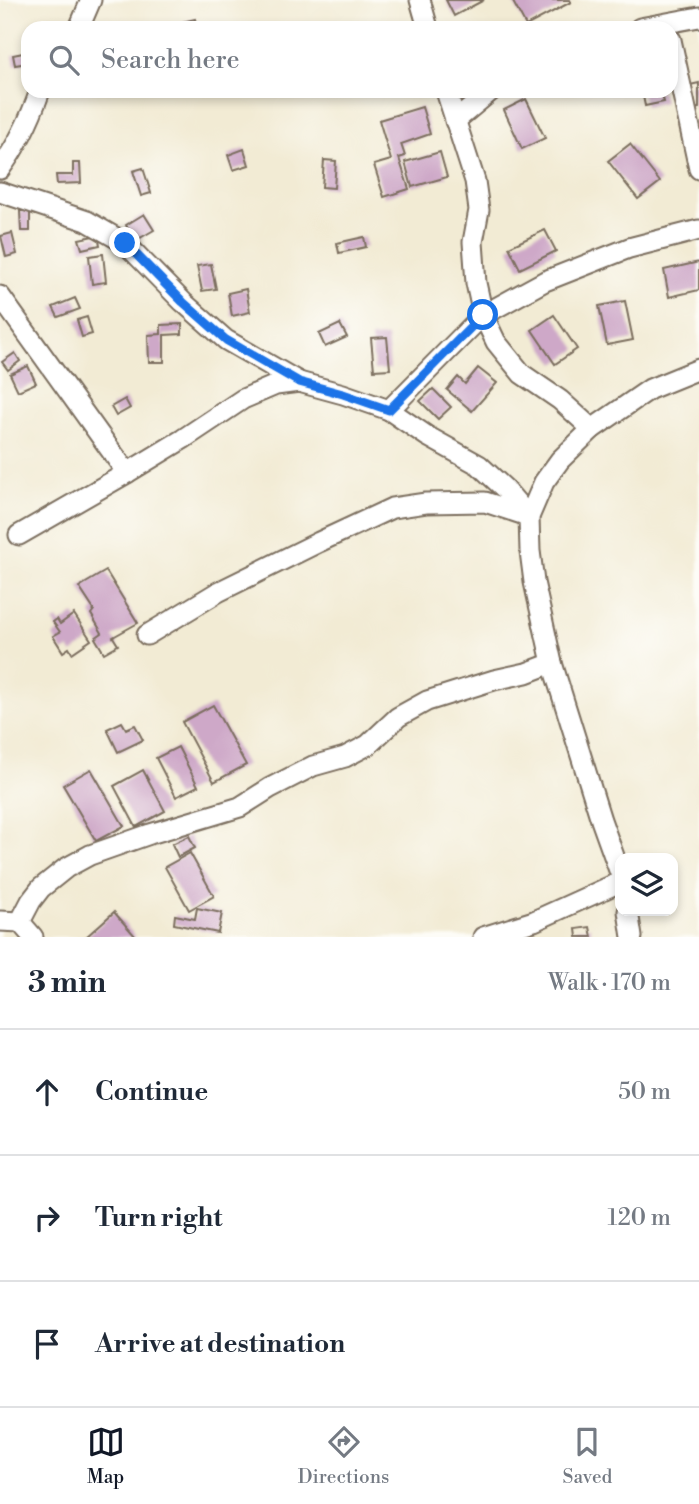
<!DOCTYPE html>
<html lang="en">
<head>
<meta charset="utf-8">
<style>
	body { margin:0; font-family:"Libre Bodoni",serif; background:#f6f6f7; color:#1f2937 }
	.controls { position:absolute; right:21px; bottom:21px; display:grid; overflow:hidden; border-radius:14px; box-shadow:0 4px 10px #0003 }
	.controls button { width:63px; height:63px; display:grid; place-items:center; padding:0; border:0; border-bottom:2px solid #e0e1e3; background:#fff; color:#1f2937; font:35px sans-serif }
	.stop { position:absolute; width:21px; height:21px; margin:-16px; border:5px solid #1a73e8; border-radius:50%; background:#fff }
	.stop.end { background:#1a73e8; border-color:#fff; box-shadow:0 2px 7px #0008 }
	.list { margin:0; padding:0; list-style:none }
	h2 { display:flex; justify-content:space-between; align-items:center; height:91px; margin:0; padding:0 28px; font-size:30px }
	h2 small { font-size:23px; font-weight:400; color:#747a83 }
	.list li { display:grid; grid-template-columns:46px 1fr auto; gap:21px; align-items:center; box-sizing:border-box; height:126px; padding:0 28px; border-top:2px solid #e0e1e3 }
	.list b { display:block; font-size:26px; white-space:nowrap }
	.list em { font-size:23px; font-style:normal; color:#747a83 }
	.icon { flex:none; width:38px; height:38px; fill:none; stroke:currentColor; stroke-width:2; stroke-linecap:round; stroke-linejoin:round }
	.map { position:relative; flex:none; width:699px; height:937px; overflow:hidden }
	.search { position:absolute; background:#fff; box-shadow:0 4px 10px #0003; left:21px; right:21px; top:21px; height:77px; display:flex; align-items:center; gap:18px; box-sizing:border-box; padding:0 24px; border-radius:21px; color:#747a83; font-size:26px }
	.sheet { height:469px; background:#fff }
	nav { display:flex; justify-content:space-around; align-items:center; box-sizing:border-box; height:98px; border-top:2px solid #e0e1e3; background:#fff; font-size:19px; color:#747a83 }
	nav a { display:grid; justify-items:center; gap:4px }
	nav .on { color:#111827 }
	.map>svg:first-child { display:block }
</style>
</head>
<body>
<div class="map">
<svg width="699" height="937" viewBox="0 0 699 937">
	<rect width="100%" height="100%" fill="#fdfcf7"/>
	<filter id="ink" filterUnits="userSpaceOnUse"><feTurbulence type="fractalNoise" baseFrequency=".0143" numOctaves="2"/><feDisplacementMap in="SourceGraphic" scale="14" xChannelSelector="R" yChannelSelector="G"/><feConvolveMatrix kernelMatrix="1 2 1 2 8 2 1 2 1" color-interpolation-filters="sRGB"/></filter>
	<filter id="wash" filterUnits="userSpaceOnUse"><feTurbulence type="fractalNoise" baseFrequency=".00686" numOctaves="4" result="noise"/><feDisplacementMap in="SourceGraphic" scale="28" xChannelSelector="R" yChannelSelector="G"/><feGaussianBlur stdDeviation="1.57" result="paint"/><feColorMatrix in="noise" values="0 0 0 0 0 0 0 0 0 0 0 0 0 0 0 0 0 1.4 0 .05"/><feComposite in="paint" operator="in"/></filter>
	<g filter="url(#wash)">
		<rect width="100%" height="100%" fill="#f2ebd4"/>
		<g id="blocks">
			<!-- building -->
			<g fill="#cea8c8">
				<polygon points="446,0 484,0 454,16"/>
				<polygon points="517,0 570,0 571,2 526,26 513,2"/>
				<polygon points="195,19 197,28 170,28 170,25"/>
				<polygon points="28,52 28,63 15,65 13,55"/>
				<polygon points="699,83 699,108 695,109 690,85"/>
				<polygon points="642,91 661,91 664,102 645,106"/>
				<polygon points="526,99 545,138 522,149 504,110"/>
				<polygon points="422,107 430,134 401,144 405,156 399,158 409,189 384,197 374,165 391,160 379,120"/>
				<polygon points="630,144 660,182 638,199 608,161"/>
				<polygon points="244,149 249,165 233,170 228,155"/>
				<polygon points="440,152 447,177 412,187 405,162"/>
				<polygon points="324,160 336,161 334,188 322,187"/>
				<polygon points="73,163 80,163 81,183 57,184 56,175 73,175"/>
				<polygon points="143,168 151,193 141,196 133,171"/>
				<polygon points="20,211 30,211 30,231 21,231"/>
				<polygon points="144,214 154,230 135,241 126,225"/>
				<polygon points="545,230 556,251 520,269 509,247"/>
				<polygon points="12,233 17,254 6,257 1,236"/>
				<polygon points="98,235 100,245 82,249 79,239"/>
				<polygon points="364,237 366,247 339,253 337,243"/>
				<polygon points="103,254 106,282 92,284 89,256"/>
				<polygon points="699,262 699,290 669,297 664,270"/>
				<polygon points="211,264 216,289 202,291 197,266"/>
				<polygon points="246,289 250,312 232,316 228,293"/>
				<polygon points="75,298 80,309 58,317 53,307"/>
				<polygon points="625,301 633,340 607,345 599,306"/>
				<polygon points="554,315 577,349 555,364 532,330"/>
				<polygon points="87,317 92,334 82,337 77,320"/>
				<polygon points="182,324 182,334 164,335 164,362 149,362 148,335 161,334 161,325"/>
				<polygon points="340,324 347,337 325,347 319,334"/>
				<polygon points="387,337 390,369 374,370 371,338"/>
				<polygon points="15,353 20,361 8,370 2,362"/>
				<polygon points="28,366 36,383 18,391 10,374"/>
				<polygon points="478,368 497,383 472,411 447,390 458,377 465,384"/>
				<polygon points="433,389 451,407 438,419 420,401"/>
				<polygon points="125,399 130,408 116,416 111,407"/>
				<polygon points="106,571 138,623 113,637 118,645 104,653 95,638 102,633 91,614 94,610 79,587"/>
				<polygon points="74,614 91,640 72,653 69,648 63,652 53,636 60,632 53,622 57,619 60,624"/>
				<polygon points="213,705 246,765 214,782 182,722"/>
				<polygon points="122,722 126,729 135,725 143,740 118,752 107,729"/>
				<polygon points="178,747 198,786 176,797 156,758"/>
				<polygon points="91,769 124,826 96,841 63,785"/>
				<polygon points="143,770 165,811 136,827 114,786"/>
				<polygon points="189,836 195,848 178,857 172,844"/>
				<polygon points="190,853 214,896 189,910 165,867"/>
				<polygon points="197,908 222,913 218,933 174,924 175,915 195,919"/>
				<polygon points="114,912 136,937 86,937"/>
				<polygon points="590,927 592,937 577,937 576,929"/>
			</g>
		</g>
	</g>
	<g filter="url(#ink)">
		<use href="#blocks" fill-opacity="0" stroke="#7b6e5e" stroke-width="2"/>
		<g fill="none" stroke-linecap="round" stroke-linejoin="round">
			<defs>
				<g id="minor">
					<polyline points="420,0 428,28"/>
					<polyline points="79,28 91,0"/>
					<polyline points="640,28 699,17"/>
					<polyline points="671,40 699,169"/>
					<polyline points="446,91 475,181 479,210 473,242 476,283 483,315 496,342 522,374 560,400 592,429"/>
					<polyline points="455,121 491,91"/>
					<path d="M0 169C18 145 30 119 40 91"/>
					<polyline points="0,192 87,221 125,243 183,302 226,340 299,382"/>
					<polyline points="0,296 127,473"/>
					<polyline points="389,410 483,315 545,281 629,248 699,230"/>
					<polyline points="19,535 127,473 183,439 243,399 276,385 299,382 343,394 389,410 427,436 479,465 505,489 529,517"/>
					<polyline points="147,635 218,592 319,542 392,508 426,503 485,502 528,516"/>
					<polyline points="620,873 601,820 552,663 534,582 530,551 529,517 544,482 560,460 592,429 650,389 699,369"/>
					<polyline points="628,911 632,937"/>
					<polyline points="0,921 20,922 31,901 41,888 66,868 90,855 150,834 240,807 270,788 313,766 345,757 368,745 398,717 427,701 494,680 526,673 552,663"/>
					<polyline points="20,922 33,937"/>
					<polyline points="483,937 534,921 620,882"/>
				</g>
			</defs>
			<!-- minor casing -->
			<use href="#minor" stroke="#7b6e5e" stroke-width="23"/>
			<!-- minor -->
			<use href="#minor" stroke="#fff" stroke-width="19"/>
		</g>
	</g>
	<g fill="none" stroke-linecap="round" stroke-linejoin="round" filter="url(#ink)">
		<!-- route -->
		<polyline stroke="#1a73e8" stroke-width="9" points="125,243 183,302 226,340 299,382 343,394 389,410 483,315"/>
	</g>
</svg>
<div class="controls">
<button><svg class="icon" aria-label="layers" viewBox="0 0 24 24"><path d="M12 4l9 5-9 5-9-5zM3 14l9 5 9-5"/></svg></button>
</div>
<div class="stop" style="left:483px;top:315px"></div>
<div class="stop end" style="left:125px;top:243px"></div>
<div class="search"><svg class="icon" aria-label="search" viewBox="0 0 24 24"><circle cx="10" cy="10" r="6"/><path d="M15 15l6 6"/></svg>Search here</div>
</div>
<section class="sheet">
<h2>3 min<small>Walk · 170 m</small></h2>
<ul class="list">
<li><svg class="icon" aria-label="ahead" viewBox="0 0 24 24"><path d="M12 20V5M6 11l6-6 6 6"/></svg><div><b>Continue</b></div><em>50 m</em></li>
<li><svg class="icon" aria-label="right" viewBox="0 0 24 24"><path d="M7 20v-9h11M14 6l5 5-5 5"/></svg><div><b>Turn right</b></div><em>120 m</em></li>
<li><svg class="icon" aria-label="arrive" viewBox="0 0 24 24"><path d="M6 21V4h12l-3 4 3 4H6"/></svg><div><b>Arrive at destination</b></div></li>
</ul>
</section>
<nav>
<a class="on"><svg class="icon" aria-label="map" viewBox="0 0 24 24"><path d="M3 6l6-2 6 2 6-2v14l-6 2-6-2-6 2zM9 4v14M15 6v14"/></svg>Map</a>
<a><svg class="icon" aria-label="directions" viewBox="0 0 24 24"><path d="M12 3l9 9-9 9-9-9zM9 14v-3h6M13 9l2 2-2 2"/></svg>Directions</a>
<a><svg class="icon" aria-label="saved" viewBox="0 0 24 24"><path d="M7 4h10v16l-5-4-5 4z"/></svg>Saved</a>
</nav>
</body>
</html>
